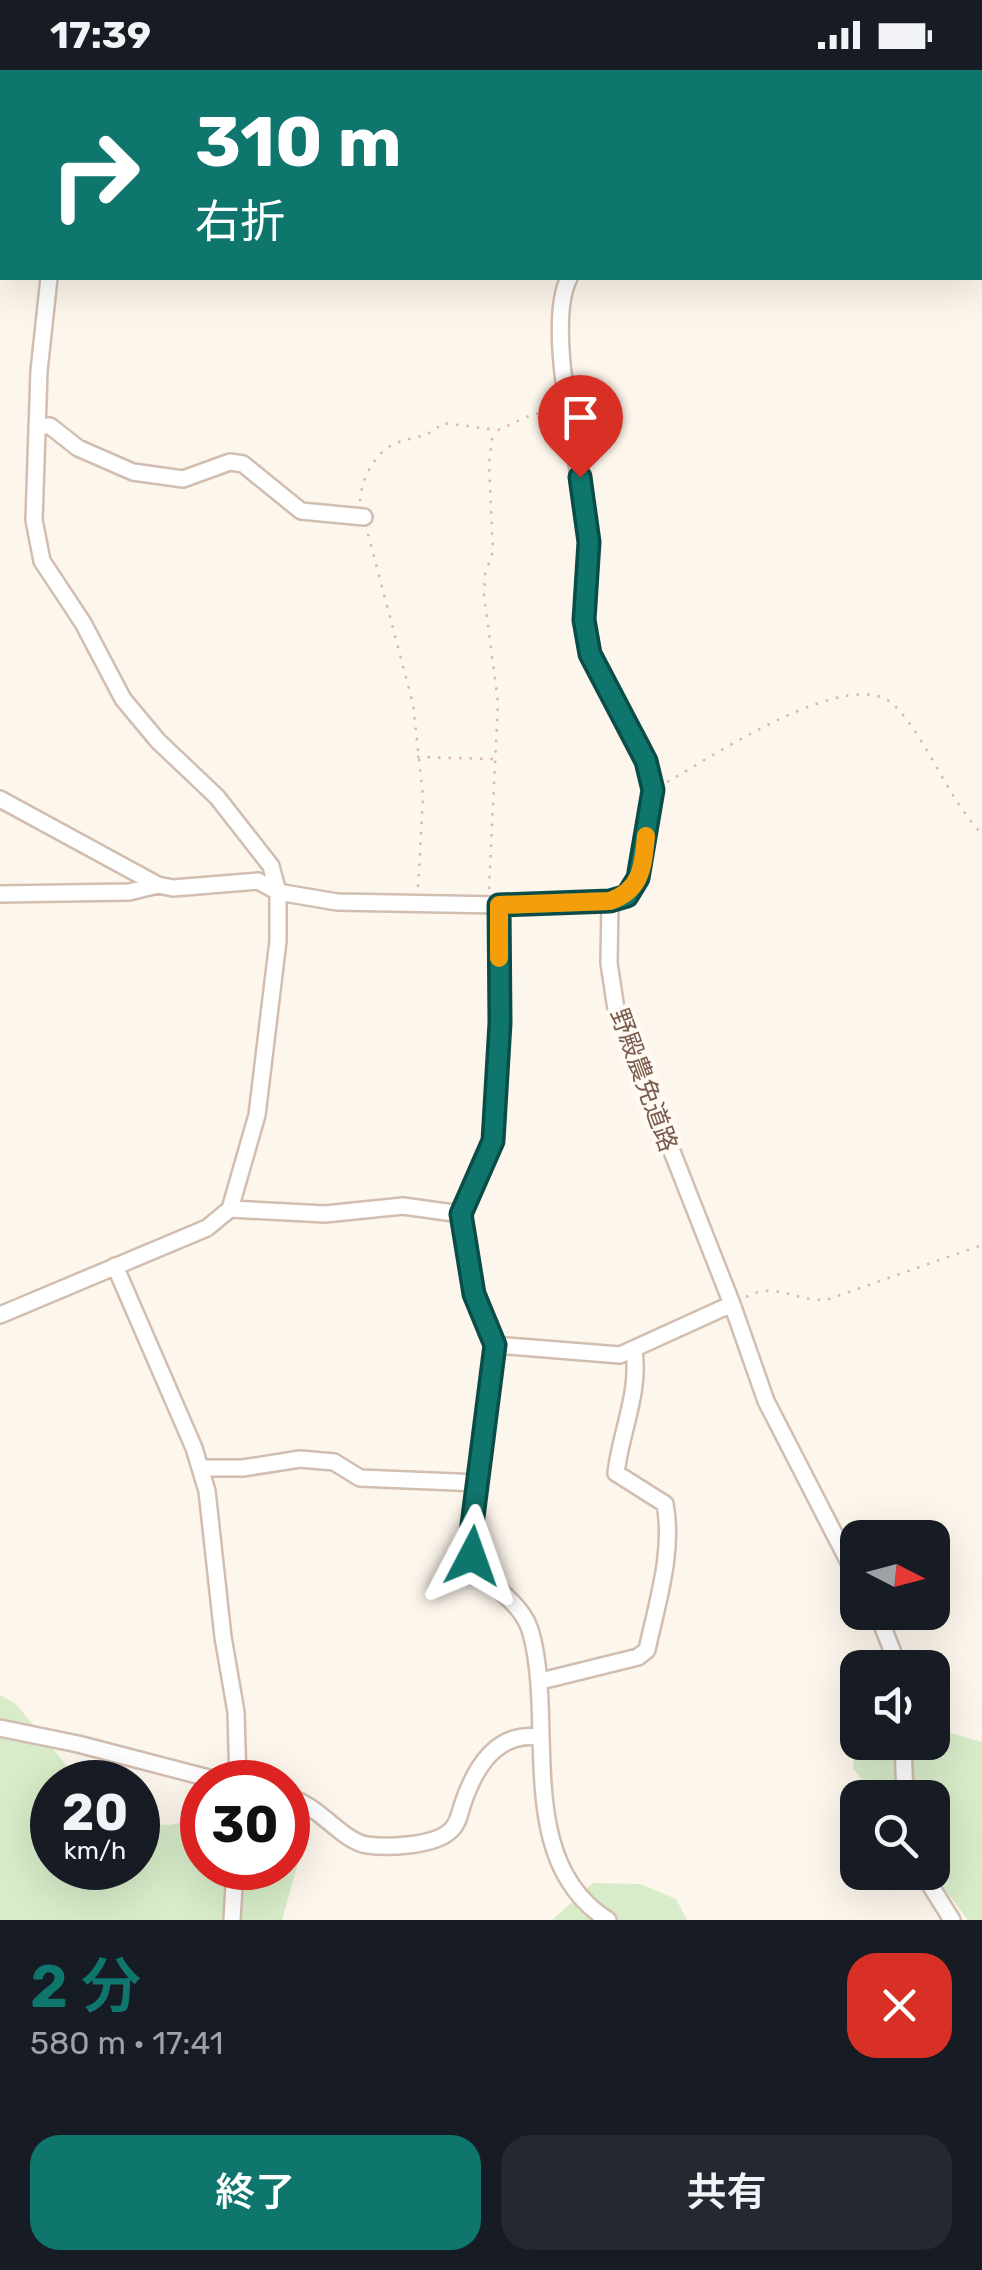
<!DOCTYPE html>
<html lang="ja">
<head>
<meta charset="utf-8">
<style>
	:root { --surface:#171b24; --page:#242831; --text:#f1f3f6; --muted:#9ea1a6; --accent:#0f766e }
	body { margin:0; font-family:Rubik,"Noto Sans JP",sans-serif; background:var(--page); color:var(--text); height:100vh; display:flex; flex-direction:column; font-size:38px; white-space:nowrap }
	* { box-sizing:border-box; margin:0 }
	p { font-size:32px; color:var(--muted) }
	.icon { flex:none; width:55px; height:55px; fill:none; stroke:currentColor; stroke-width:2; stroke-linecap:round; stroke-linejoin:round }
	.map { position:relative; height:1850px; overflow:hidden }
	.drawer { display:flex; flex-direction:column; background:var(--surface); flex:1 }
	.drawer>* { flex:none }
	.hud { position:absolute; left:0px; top:0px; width:982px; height:210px; box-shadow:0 10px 40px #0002; background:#0f766e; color:#fff; overflow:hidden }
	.needle { width:65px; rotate:96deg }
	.fabs { position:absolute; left:840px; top:1450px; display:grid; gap:20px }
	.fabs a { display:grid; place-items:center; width:110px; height:110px; border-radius:20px; background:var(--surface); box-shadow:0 10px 40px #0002; font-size:50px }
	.speed { position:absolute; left:30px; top:1690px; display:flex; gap:20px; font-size:50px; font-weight:700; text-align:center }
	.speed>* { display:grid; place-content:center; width:130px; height:130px; border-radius:50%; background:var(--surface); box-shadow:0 10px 40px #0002; line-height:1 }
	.speed small { font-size:25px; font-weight:400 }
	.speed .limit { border:15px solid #d22; background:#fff; color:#111 }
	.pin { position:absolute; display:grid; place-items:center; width:85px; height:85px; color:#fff; margin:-102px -42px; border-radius:50% 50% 50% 0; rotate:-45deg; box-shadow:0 0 10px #0007 }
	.pin .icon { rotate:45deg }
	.me { position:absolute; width:110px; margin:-55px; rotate:4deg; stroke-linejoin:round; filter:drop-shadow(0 0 8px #0008) }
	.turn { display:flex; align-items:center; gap:35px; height:210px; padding:0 30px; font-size:45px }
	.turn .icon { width:130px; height:130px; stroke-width:2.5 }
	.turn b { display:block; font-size:70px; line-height:85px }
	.round { display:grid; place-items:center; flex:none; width:105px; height:105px; border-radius:30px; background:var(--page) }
	.headline { display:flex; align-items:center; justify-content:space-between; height:170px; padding:0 30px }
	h1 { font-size:60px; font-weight:600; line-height:75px; color:var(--accent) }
	.cta { display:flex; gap:20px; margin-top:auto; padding:20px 30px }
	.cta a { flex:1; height:115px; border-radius:30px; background:var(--accent); color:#fff; font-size:40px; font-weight:600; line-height:115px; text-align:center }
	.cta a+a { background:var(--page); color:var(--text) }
	.status { display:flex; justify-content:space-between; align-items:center; height:70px; padding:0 50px; background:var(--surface); direction:ltr }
	.status svg { height:28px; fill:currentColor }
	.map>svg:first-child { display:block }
	.green { fill:#d8ecc9 }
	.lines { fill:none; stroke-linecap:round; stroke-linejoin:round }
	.minor-casing { stroke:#d1beb0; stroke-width:20 }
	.path { stroke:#d9b8a5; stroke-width:2.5; stroke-dasharray:2.5 8; stroke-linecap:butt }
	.minor { stroke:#fff; stroke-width:15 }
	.route-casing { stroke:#0a4d48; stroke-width:25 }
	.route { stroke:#0f766e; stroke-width:18 }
	.slow { stroke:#f59e0b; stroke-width:18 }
	.labels { text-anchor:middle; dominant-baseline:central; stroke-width:9; stroke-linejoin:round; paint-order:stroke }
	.street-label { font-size:25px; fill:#7a5c4d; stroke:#fffaf3 }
</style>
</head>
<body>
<div class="status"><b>17:39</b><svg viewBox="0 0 49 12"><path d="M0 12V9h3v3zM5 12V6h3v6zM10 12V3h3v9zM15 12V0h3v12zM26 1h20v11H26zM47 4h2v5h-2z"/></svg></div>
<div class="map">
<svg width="982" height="1850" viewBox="0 0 982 1850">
	<rect width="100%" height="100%" fill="#fdf6ec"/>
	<path class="green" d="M0 1625 16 1634 80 1712H52V1798H138V1754L168 1755 202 1749V1798H288V1735L292 1736 304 1772 282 1850H0Z
		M933 1658 982 1672V1850H968L932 1803V1728L875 1727 853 1698 855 1675 859 1673 932 1672Z
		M593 1813 640 1814 676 1829 687 1850H552Z"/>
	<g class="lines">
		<defs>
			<path id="minor" d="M871 0 874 2
				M135 2 137 0
				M733 2 734 0
				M980 7H982
				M37 355 50 356 78 378 133 402 183 409 230 392 243 394 301 441 364 447
				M0 729 158 815 173 818 258 811 278 822 337 832 499 835 610 831C636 822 641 806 645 779 647 760 653 739 653 719 652 669 603 630 589 583 579 545 592 508 589 469 583 407 543 259 569 208
				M0 824 129 822 158 815
				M610 831 609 893 616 939 732 1234 766 1331 858 1510
				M499 835 500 953 493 1071 461 1144 474 1224 495 1275 470 1478C479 1515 521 1526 531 1563 556 1652 513 1791 608 1850
				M230 1139 325 1144 403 1136 461 1144
				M115 1196 194 1378 207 1421 223 1567 236 1642 238 1712
				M0 1245 207 1158 230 1139 257 1045 278 871V822L271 796 217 727 158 671 123 629 83 553 42 491 34 450 39 301 49 208
				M495 1275 620 1285 732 1234
				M200 1398H243L300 1389 334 1392 360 1408 479 1413
				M877 1542 899 1598
				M541 1611 638 1587 647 1580C657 1533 674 1482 665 1434L616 1403C621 1360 640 1324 634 1280
				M0 1658 78 1674 224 1712
				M903 1672 905 1728
				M288 1727C319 1735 343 1772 367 1775 388 1778 434 1776 450 1761 458 1755 460 1742 463 1733 475 1698 496 1662 538 1667
				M922 1802 952 1850
				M232 1850 235 1798"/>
		</defs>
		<use href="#minor" class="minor-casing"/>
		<path class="path" d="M360 431C361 409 376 379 399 372 416 366 429 368 442 353L498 360 533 344 554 342
			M368 464 413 634 423 726 418 818
			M417 687 494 689
			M667 712C711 688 854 590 896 637 930 674 946 726 982 764
			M489 819 498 632 484 525 485 504 493 482 489 394 493 360
			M746 1227C776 1210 798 1234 829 1229L982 1175"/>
		<use href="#minor" class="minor"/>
	</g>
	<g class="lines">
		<defs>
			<path id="route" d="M472 1486V1455L495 1275 474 1224 461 1144 493 1071 500 953 499 835 610 831 627 826 638 808 653 720 646 691 590 584 584 550 589 472 580 407"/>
		</defs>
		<use href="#route" class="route-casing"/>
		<use href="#route" class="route"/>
		<path class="slow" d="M499 888V835L610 831C642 820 643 796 646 766"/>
	</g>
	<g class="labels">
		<g class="street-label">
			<text transform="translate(644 1010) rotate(70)">野殿農免道路</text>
		</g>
	</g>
</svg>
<div class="fabs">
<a><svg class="needle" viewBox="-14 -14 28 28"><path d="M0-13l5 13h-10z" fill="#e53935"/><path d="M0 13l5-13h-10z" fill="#9ea1a6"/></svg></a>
<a><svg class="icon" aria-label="sound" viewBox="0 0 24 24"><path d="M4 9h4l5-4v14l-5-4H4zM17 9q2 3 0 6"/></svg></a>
<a><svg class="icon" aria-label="search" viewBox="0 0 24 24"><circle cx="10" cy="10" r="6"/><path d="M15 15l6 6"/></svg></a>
</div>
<div class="speed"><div>20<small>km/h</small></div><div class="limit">30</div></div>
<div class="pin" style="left:580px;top:407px;background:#d93025"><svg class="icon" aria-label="arrive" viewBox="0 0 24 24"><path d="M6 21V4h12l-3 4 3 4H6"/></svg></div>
<svg class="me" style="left:472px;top:1486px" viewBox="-20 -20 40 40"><path d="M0-17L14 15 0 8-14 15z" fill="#0f766e" stroke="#fff" stroke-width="4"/></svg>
<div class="hud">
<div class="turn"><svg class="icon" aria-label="right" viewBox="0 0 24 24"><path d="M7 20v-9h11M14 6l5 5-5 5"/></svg><div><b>310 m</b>右折</div></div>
</div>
</div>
<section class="drawer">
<div class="headline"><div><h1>2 分</h1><p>580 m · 17:41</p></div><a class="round" style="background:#d93025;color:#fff"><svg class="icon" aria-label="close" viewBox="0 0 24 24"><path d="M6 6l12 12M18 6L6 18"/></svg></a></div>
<div class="cta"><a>終了</a><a>共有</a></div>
</section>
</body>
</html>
